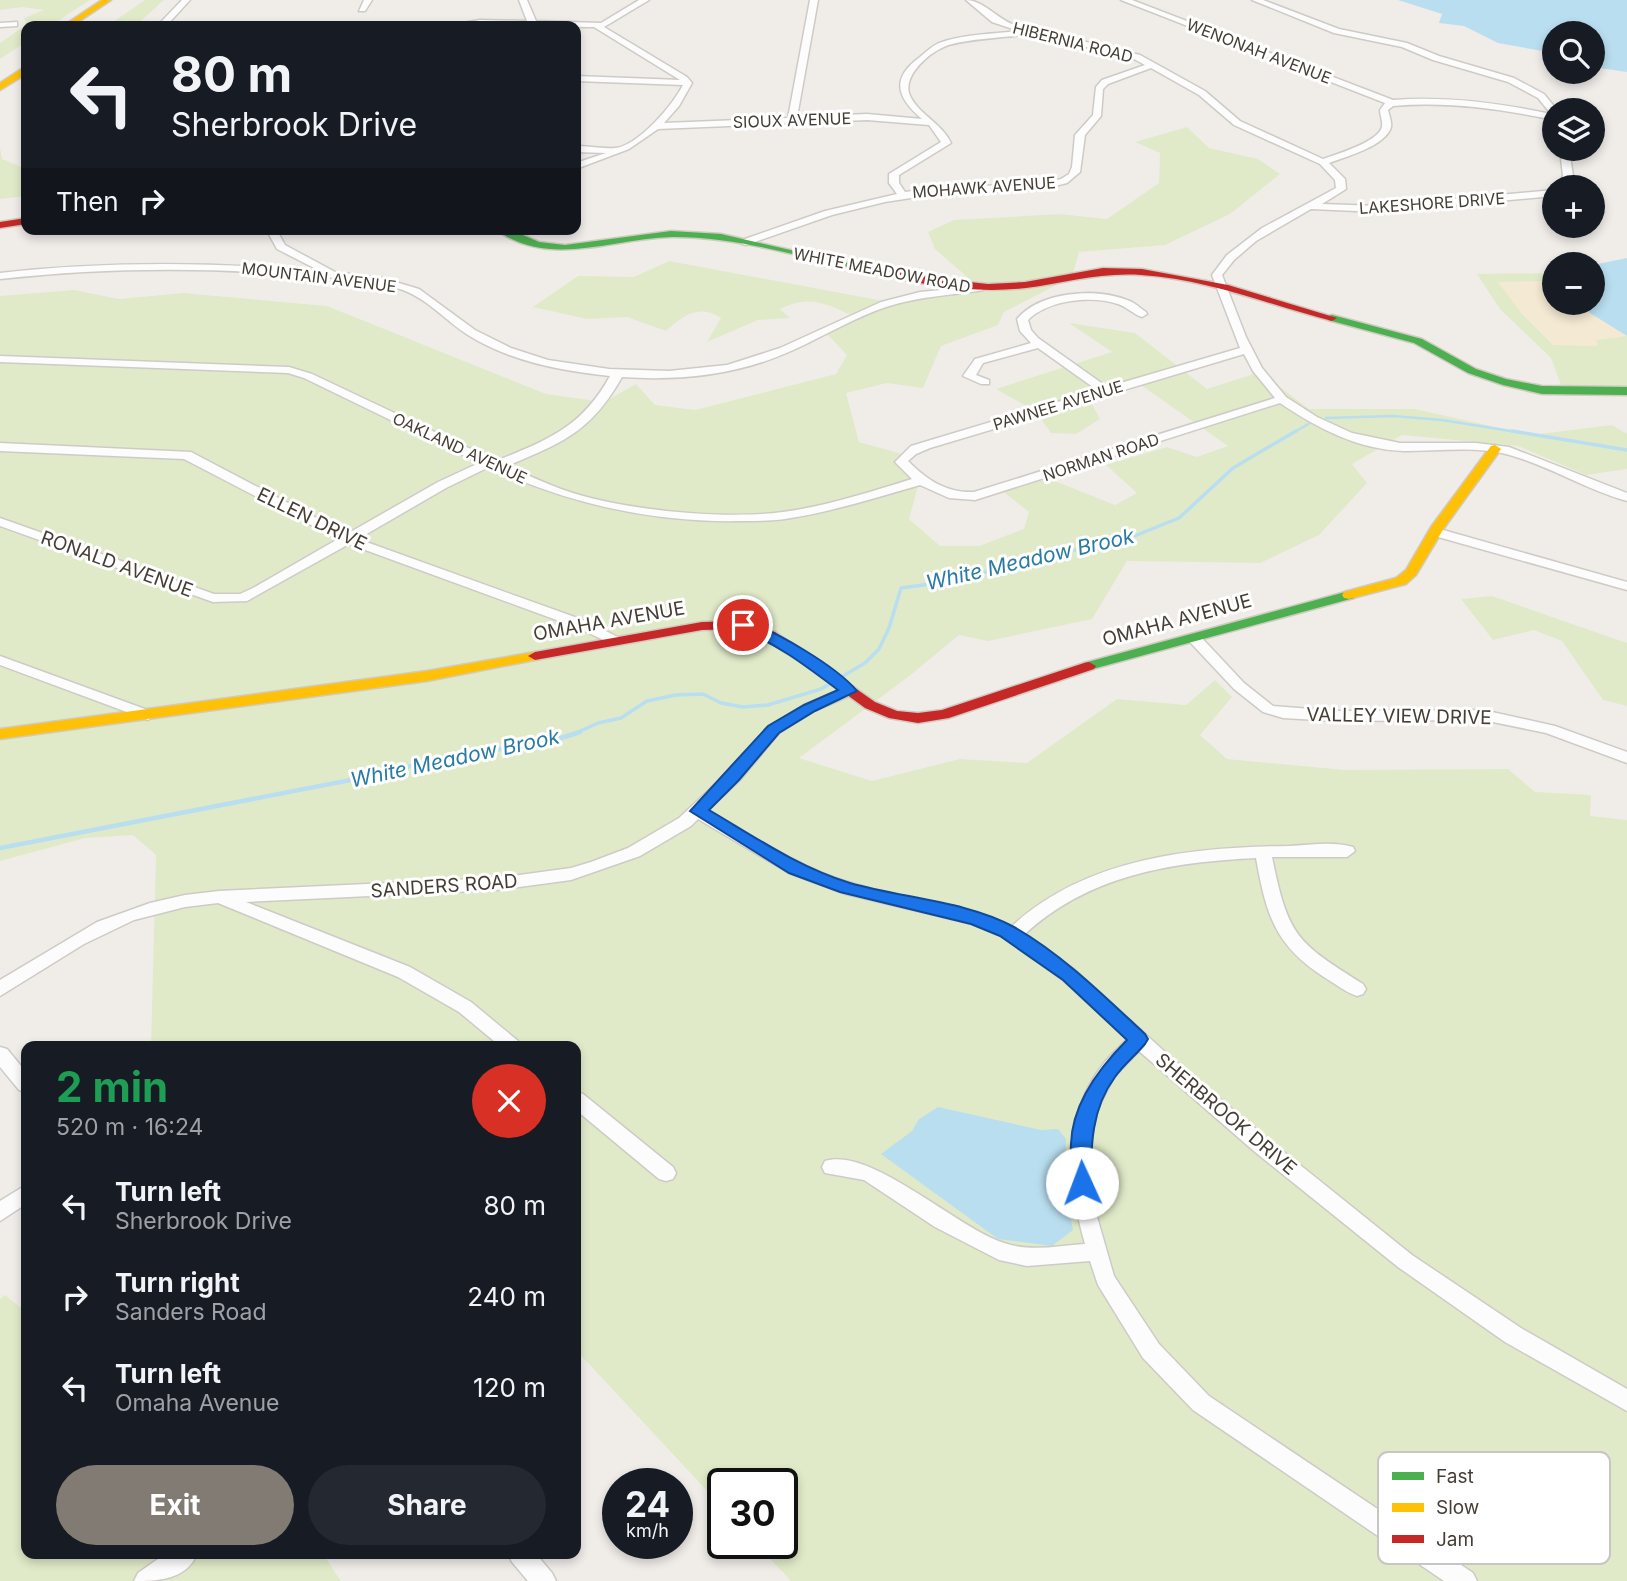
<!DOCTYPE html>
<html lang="en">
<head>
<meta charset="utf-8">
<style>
	:root { --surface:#171b24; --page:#242831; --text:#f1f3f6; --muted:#9ea1a6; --accent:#827b74 }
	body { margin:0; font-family:Inter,sans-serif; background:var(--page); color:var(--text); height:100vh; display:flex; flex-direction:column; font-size:26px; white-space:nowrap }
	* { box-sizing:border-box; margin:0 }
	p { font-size:23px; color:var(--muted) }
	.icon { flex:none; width:38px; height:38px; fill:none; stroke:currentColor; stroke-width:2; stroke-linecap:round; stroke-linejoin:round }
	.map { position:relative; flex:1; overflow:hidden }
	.sheet { position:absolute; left:21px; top:1041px; width:560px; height:518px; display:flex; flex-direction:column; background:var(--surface); border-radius:14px; box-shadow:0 4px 10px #0003 }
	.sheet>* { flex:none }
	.guide { position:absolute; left:21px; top:21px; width:560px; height:214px; border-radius:14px; box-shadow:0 4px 10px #0003; background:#171b24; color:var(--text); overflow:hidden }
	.controls { position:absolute; left:1542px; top:21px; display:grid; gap:14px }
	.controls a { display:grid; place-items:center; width:63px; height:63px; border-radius:50%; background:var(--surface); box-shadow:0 4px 10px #0003; font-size:35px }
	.speed { position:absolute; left:602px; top:1468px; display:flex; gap:14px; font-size:35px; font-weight:700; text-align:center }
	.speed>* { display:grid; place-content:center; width:91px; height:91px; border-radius:50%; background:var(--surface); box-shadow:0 4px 10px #0003; line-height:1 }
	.speed small { font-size:18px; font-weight:400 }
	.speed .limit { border:4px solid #111; border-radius:10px; background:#fff; color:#111 }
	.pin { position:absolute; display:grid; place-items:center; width:60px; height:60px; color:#fff; margin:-30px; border:4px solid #fff; border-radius:50%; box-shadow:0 2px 7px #0007 }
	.me { position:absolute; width:77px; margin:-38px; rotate:358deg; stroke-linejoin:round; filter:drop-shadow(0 0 5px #0008) }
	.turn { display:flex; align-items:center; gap:24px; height:147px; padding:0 35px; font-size:32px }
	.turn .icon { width:91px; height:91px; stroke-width:2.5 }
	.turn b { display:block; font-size:49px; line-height:60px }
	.then { display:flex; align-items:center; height:66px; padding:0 35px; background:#0003; gap:14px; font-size:26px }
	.round { display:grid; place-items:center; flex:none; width:74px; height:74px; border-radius:37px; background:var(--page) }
	.head { display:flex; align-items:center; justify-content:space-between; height:119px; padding:0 35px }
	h1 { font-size:42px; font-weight:700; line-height:52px; color:#1e9e55 }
	.action { display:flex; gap:14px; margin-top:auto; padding:14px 35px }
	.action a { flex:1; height:80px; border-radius:42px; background:var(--accent); color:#fff; font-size:28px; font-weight:700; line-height:80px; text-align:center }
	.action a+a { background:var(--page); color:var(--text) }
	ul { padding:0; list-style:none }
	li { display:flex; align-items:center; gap:21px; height:91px; padding:0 35px }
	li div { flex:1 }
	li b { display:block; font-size:26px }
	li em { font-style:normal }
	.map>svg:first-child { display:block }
	.green { fill:#e0eac9 }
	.sand { fill:#f4ead3 }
	.water { fill:#b9deef }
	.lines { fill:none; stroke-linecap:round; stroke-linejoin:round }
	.stream-far2 { stroke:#b9deef; stroke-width:2.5 }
	.stream-far1 { stroke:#b9deef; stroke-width:3.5 }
	.stream { stroke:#b9deef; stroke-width:4.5 }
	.street-casing { stroke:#cecbc6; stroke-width:3 }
	.fast-casing { stroke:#d0cac0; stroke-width:3 }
	.slow-casing { stroke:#d0cac0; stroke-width:3 }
	.jam-casing { stroke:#d0cac0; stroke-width:3 }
	.street { fill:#fdfcfc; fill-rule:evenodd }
	.fast { fill:#4caf50; fill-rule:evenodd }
	.slow { fill:#ffc107; fill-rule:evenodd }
	.jam { fill:#c62828; fill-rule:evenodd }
	.route { fill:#1a73e8; stroke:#114b97; stroke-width:2 }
	.labels { text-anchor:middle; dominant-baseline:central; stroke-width:6; stroke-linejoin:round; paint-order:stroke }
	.far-street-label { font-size:16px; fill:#463e35; stroke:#fff }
	.street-label { font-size:19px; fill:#463e35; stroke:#fff }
	.water-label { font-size:21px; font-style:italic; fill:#2a7ba4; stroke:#fff }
	.key { fill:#fff; stroke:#c8c5c2; stroke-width:2 }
	.key-label { font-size:19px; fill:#463e35 }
</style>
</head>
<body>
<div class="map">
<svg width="1627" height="1581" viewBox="0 0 1627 1581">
	<rect width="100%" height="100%" fill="#f0ede9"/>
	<path class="green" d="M0 0H90L50 26H26V42L0 59V43L27 24 24 18 44 10 22 7 0 10Z
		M145 0H164L135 26H107Z
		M1187 127 1209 148 1258 159 1280 174 1230 214 1165 245 1079 252 1072 277 1004 312 998 325 941 346 923 388 887 383 846 393 859 442 902 454 920 479 909 519 940 546H979L1024 529 1029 512 1000 489 1042 476 1115 505 1137 493 1106 465 1167 447 1197 457 1228 446 1138 383 1087 395 1100 419 1076 434 1051 433 1035 411 996 389 1112 352 1069 323 1135 333 1207 389 1260 372 1309 409H1415L1531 435 1612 425 1627 434V469L1586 475 1518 446 1402 435 1352 464 1367 483 1319 535 1260 563 1127 561 1092 619 988 641 959 635 908 677 799 758 872 781 960 759 1027 763 1117 699 1186 705 1215 680 1232 697 1200 735 1227 759 1345 770 1508 769 1535 792 1591 795 1590 816 1627 820V1581H791L756 1544H782V1484H723V1508L576 1350V1046H151L156 855 133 835 85 838 0 861V296L74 290 119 299 183 293 327 306 546 394 604 402 636 384 655 405 695 410 836 374 847 355 825 332 855 317C827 304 810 294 780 309L790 318 758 320 707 342 721 318C698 304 684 315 666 331L627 317 587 319 533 307 578 276 634 277 669 261 889 302 981 289 935 249 928 232 954 220 1060 214 1107 219 1159 183 1160 153 1135 142Z
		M0 148 2 159 26 169V196L0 199Z
		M1554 273V303H1574L1627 336V394L1565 396 1551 358 1500 309 1477 274Z
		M1492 596 1627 643V706L1603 700 1562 641 1534 630 1493 640 1461 599Z
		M5 1295 26 1312V1554H323L341 1581H0V1299Z"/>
	<path class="sand" d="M1554 281V303H1574L1627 336 1596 340 1598 346 1553 345 1522 314 1498 282Z"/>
	<path class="water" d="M1398 0H1627V72L1593 67 1592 33H1554V53L1498 43 1464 26 1439 23 1442 14Z
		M1627 258V336L1574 303H1592L1593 265Z
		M938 1107 1041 1130 1058 1129 1066 1139 1064 1183 1073 1230 1052 1246 998 1239 881 1154 912 1131 919 1119Z"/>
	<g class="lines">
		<path class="stream-far2" d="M1326 418 1393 416 1442 420 1523 433
			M1293 433 1310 423"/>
		<path class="stream-far1" d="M1512 431 1627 450
			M574 734 598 723 621 718 647 701 676 695 703 694 721 703 743 707 768 705 821 689 865 663 879 649 889 628 901 588 945 582 1137 535 1179 518 1233 468 1296 431"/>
		<path class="stream" d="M0 848 366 777 471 751 533 747 580 732"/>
		<defs>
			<path id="street" d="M182 0H190L168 24 170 26H162L161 22Z
				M364 0H372L365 11H359Z
				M519 0H527L536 21 601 23 639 0H649L604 27 687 77 692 83 679 106 664 123 788 118 810 0H818L797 117 867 114 922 119C896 97 891 78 920 57 926 52 934 44 942 42 966 34 995 34 1019 31L992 22 966 0C982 0 997 18 1012 24L1140 55 1205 91 1240 121 1323 159C1337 154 1378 142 1382 127 1383 122 1380 115 1380 110L1385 103 1121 0H1132L1393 100C1447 96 1498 103 1551 114L1538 98 1508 82 1433 60 1402 47 1334 33 1252 0H1263L1339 29 1407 43 1439 56 1514 78 1544 94 1557 110H1554V120C1501 109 1447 101 1393 106L1388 110C1389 115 1392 122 1391 127 1386 146 1345 157 1329 163L1345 179 1346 189 1322 204 1379 206 1554 190V196L1379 212 1311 209 1256 241 1234 260 1222 275 1246 337 1262 368 1286 397 1317 417 1352 433 1400 443H1476L1509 447 1627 493V501C1586 490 1548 465 1506 454 1474 446 1438 451 1404 451 1359 450 1317 428 1280 403L975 500 949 498 920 485C875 498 831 512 785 519 771 521 757 521 743 521 654 523 569 504 489 467L446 488 358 539 583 620 620 638 622 641 615 645 573 626 349 544 247 601 213 602 0 526V518L214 594H240L253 588 338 539 184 459 0 451V443L191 452 347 534 438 482 479 463 304 378 288 373 0 362V356L289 367 312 374 496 461C548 440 582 427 610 376 562 371 511 362 468 335 446 321 429 300 403 290 369 279 333 278 298 275 198 267 100 268 0 279V273C107 261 212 262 320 271L277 249 266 229H276L285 245 335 272 382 278 419 289 475 330 511 348 548 360 609 369 669 371 727 365 780 348 881 302 920 292 983 286V290L979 291C949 295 918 297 889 306 854 317 823 337 791 351 738 375 679 381 622 377 591 432 562 443 507 466 525 474 543 482 561 489 619 510 722 520 783 512 827 506 870 492 912 479L895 462 911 446 1097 390 1038 348 983 363 976 375 989 380V384H981L963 376 975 359 1031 343 1020 331 1017 319C1039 292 1095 287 1127 300 1134 302 1140 308 1146 312L1147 314 1142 317C1133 314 1127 307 1118 304 1091 295 1048 300 1028 320L1031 330 1038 338 1107 387 1240 348 1212 275 1227 255 1262 228 1336 188 1335 180 1320 164 1234 125 1199 95 1151 68 1108 84 1103 89 1101 116 1085 135 1080 172 1067 183 1039 190 943 193 885 202 832 215 746 245 742 244V240L825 211 897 194 889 183V174L941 142 929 125 867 120 658 129 629 149 576 169V163L606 153 576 152V146C588 146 602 149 615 148 638 146 673 105 683 85L576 81V76L680 80 594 27 444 26 480 20 527 21ZM1026 32 1134 59 1145 65 1102 80 1096 87 1093 115 1075 135 1072 167 1069 174 1061 179 1039 184 943 187 905 192 899 183V175L951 143C942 123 915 112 909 93 904 74 930 52 946 46 965 39 1001 38 1022 35ZM1244 354 1253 371 1275 398 974 492C946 493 927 480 908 461L916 454 930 448Z
				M17 22V26L0 27V23Z
				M1560 149H1569L1573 176 1567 187H1557L1563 176Z
				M1436 528 1627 582V590L1431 535 1429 532Z
				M1194 634 1199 635 1244 683 1273 706 1336 711 1483 710 1555 726 1627 752V763L1546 733 1483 720 1336 721 1283 718 1263 712 1234 689 1189 641 1187 638 1189 635Z
				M0 656 153 712 155 715 148 720 143 718 0 665Z
				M849 686 856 691 854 694 814 711 779 733 740 780 708 810C754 837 799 868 851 883 905 899 959 907 1012 926 1086 858 1192 847 1289 846 1309 845 1334 841 1353 847L1355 851 1347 857H1272C1288 936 1296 942 1363 984L1366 989 1363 994 1357 996C1345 992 1334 983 1324 977 1274 945 1266 913 1256 858 1172 862 1088 875 1024 935L1075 970 1176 1062 1269 1140 1412 1255 1521 1328 1627 1389V1411L1505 1342 1398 1267 1255 1152 1139 1051 1114 1077 1098 1108 1090 1142 1093 1203 1114 1276 1159 1344 1209 1396 1473 1573 1477 1581H1444L1193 1410 1143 1358 1098 1285 1090 1261 1027 1266 999 1260 935 1227 864 1180 825 1173 822 1167 825 1161C870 1146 957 1228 1004 1243 1030 1252 1058 1246 1085 1244 1068 1184 1061 1121 1101 1067 1108 1057 1119 1048 1127 1039L1063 980 1001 935 972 924 846 894 789 873 698 819 691 826 640 856 571 880 496 890 246 902 410 967 471 1002 518 1041 521 1046H500L459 1012 398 977 218 903 185 907 134 920 84 944 0 996V980L97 922 150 903 185 895 219 891 496 878 571 868 591 862 628 848 679 818 728 772 769 727 804 705Z
				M0 1047 7 1049 26 1072V1092L19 1090 0 1067Z
				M576 1092 583 1094 673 1167 676 1173 673 1179 666 1181 659 1179 576 1110Z
				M26 1185V1204L0 1221V1201Z
				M165 1554H197C186 1580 158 1581 134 1581L138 1573Z
				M508 1554H536L552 1573 556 1581H528L512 1562Z"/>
			<path id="fast" d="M495 229H509L539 242 565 245 671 231 721 234 882 271 877 274C813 260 737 236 672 237 613 238 548 269 495 229Z
				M1332 315 1422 339 1476 369 1506 379 1542 386 1627 387V395L1542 394 1503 385 1468 373 1414 343 1328 320V316Z
				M1349 591 1354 592 1356 595 1354 598 1089 670 1082 666 1084 663Z"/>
			<path id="slow" d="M102 0H111L72 26H63Z
				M23 68H26V74L0 90V83Z
				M1495 445 1501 449 1444 528 1416 575 1406 584 1349 599 1344 598 1342 595 1344 592 1396 578 1406 570 1431 527 1491 446Z
				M535 652 540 653 542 656 540 659 427 681 0 739V729L427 671Z"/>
			<path id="jam" d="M26 218V224L0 228V222Z
				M877 268 932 278 988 284 1025 282 1103 268 1142 269 1228 285 1337 318 1332 321C1269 305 1207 279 1141 275 1101 272 1065 283 1026 288 975 294 922 285 873 273L872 271Z
				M743 621 775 632 875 702 897 711 918 713 942 710 1084 663 1089 662 1096 666 1094 669 949 718 918 723 889 718 865 708 794 656 765 638 741 629 702 630 535 660 528 656 535 652 702 622Z"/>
		</defs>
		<use href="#street" class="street-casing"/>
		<use href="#fast" class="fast-casing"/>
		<use href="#slow" class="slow-casing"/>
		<use href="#jam" class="jam-casing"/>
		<use href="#street" class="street"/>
		<use href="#fast" class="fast"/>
		<use href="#slow" class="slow"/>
		<use href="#jam" class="jam"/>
	</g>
	<path class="route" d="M743 621C774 629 837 667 857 691L815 711 779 733 739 780 709 810C755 837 798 867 850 883 901 898 967 901 1014 927 1063 955 1104 996 1145 1034L1148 1039 1145 1044C1136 1055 1123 1065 1115 1077 1092 1108 1090 1146 1092 1183L1089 1189 1082 1191 1075 1189 1072 1183C1072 1170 1070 1157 1071 1144 1072 1103 1100 1067 1127 1040L1063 980 1000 936 971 924 840 892 789 873 690 811 768 726 804 705 838 690C806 666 776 643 738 628V622Z"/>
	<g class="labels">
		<g class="far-street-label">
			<text transform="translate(1073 42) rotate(14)">HIBERNIA ROAD</text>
			<text transform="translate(1259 51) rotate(21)">WENONAH AVENUE</text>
			<text transform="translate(792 120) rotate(-2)">SIOUX AVENUE</text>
			<text transform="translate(984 187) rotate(-4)">MOHAWK AVENUE</text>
			<text transform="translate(1432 203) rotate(-4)">LAKESHORE DRIVE</text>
			<text transform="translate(882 270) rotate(11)">WHITE MEADOW ROAD</text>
			<text transform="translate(319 277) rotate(7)">MOUNTAIN AVENUE</text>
			<text transform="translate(1058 405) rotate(-17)">PAWNEE AVENUE</text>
			<text transform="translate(460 448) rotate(25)">OAKLAND AVENUE</text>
			<text transform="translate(1101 457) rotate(-18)">NORMAN ROAD</text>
		</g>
		<g class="street-label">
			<text transform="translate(312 519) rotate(26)">ELLEN DRIVE</text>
			<text transform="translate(117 564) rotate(20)">RONALD AVENUE</text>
			<text transform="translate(1177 620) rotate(-15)">OMAHA AVENUE</text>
			<text transform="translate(609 621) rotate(-10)">OMAHA AVENUE</text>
			<text transform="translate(1399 716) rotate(1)">VALLEY VIEW DRIVE</text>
			<text transform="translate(444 886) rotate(-4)">SANDERS ROAD</text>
			<text transform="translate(1226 1114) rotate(40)">SHERBROOK DRIVE</text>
		</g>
		<g class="water-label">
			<text transform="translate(1030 559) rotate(-13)">White Meadow Brook</text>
			<text transform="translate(455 758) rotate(-12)">White Meadow Brook</text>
		</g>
	</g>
	<rect x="1378" y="1452" width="232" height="112" rx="10" class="key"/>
	<rect x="1392" y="1472" width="32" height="8" fill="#4caf50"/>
	<rect x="1392" y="1503" width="32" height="9" fill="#ffc107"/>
	<rect x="1392" y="1535" width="32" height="8" fill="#c62828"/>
	<g class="key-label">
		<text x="1436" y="1483">Fast</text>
		<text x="1436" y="1514">Slow</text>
		<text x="1436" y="1546">Jam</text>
	</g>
</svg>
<div class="controls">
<a><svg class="icon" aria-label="search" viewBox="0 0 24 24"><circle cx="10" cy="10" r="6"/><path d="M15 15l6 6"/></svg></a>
<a><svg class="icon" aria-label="layers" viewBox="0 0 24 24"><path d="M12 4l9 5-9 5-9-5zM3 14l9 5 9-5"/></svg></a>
<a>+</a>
<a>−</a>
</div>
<div class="speed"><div>24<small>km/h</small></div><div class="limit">30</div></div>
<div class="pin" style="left:743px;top:625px;background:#d93025"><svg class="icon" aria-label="arrive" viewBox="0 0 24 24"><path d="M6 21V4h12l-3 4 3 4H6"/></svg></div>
<svg class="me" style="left:1082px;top:1183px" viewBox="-20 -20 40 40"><circle r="19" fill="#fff"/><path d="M0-13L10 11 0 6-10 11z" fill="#1a73e8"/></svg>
<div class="guide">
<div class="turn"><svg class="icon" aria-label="left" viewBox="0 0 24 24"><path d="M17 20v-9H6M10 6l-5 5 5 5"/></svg><div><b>80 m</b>Sherbrook Drive</div></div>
<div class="then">Then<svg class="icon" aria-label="right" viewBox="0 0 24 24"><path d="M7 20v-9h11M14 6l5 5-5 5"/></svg></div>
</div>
<section class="sheet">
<div class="head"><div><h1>2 min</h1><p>520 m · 16:24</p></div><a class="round" style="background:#d93025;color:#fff"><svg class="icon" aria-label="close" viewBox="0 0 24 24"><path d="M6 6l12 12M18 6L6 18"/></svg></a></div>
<ul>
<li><svg class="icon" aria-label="left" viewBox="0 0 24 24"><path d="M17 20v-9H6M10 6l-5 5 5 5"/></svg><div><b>Turn left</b><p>Sherbrook Drive</p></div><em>80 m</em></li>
<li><svg class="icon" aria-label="right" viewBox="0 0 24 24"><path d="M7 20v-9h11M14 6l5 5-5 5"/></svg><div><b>Turn right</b><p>Sanders Road</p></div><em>240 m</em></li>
<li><svg class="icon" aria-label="left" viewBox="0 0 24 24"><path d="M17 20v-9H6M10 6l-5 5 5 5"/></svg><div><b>Turn left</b><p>Omaha Avenue</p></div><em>120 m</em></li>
</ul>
<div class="action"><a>Exit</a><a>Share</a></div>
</section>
</div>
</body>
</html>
